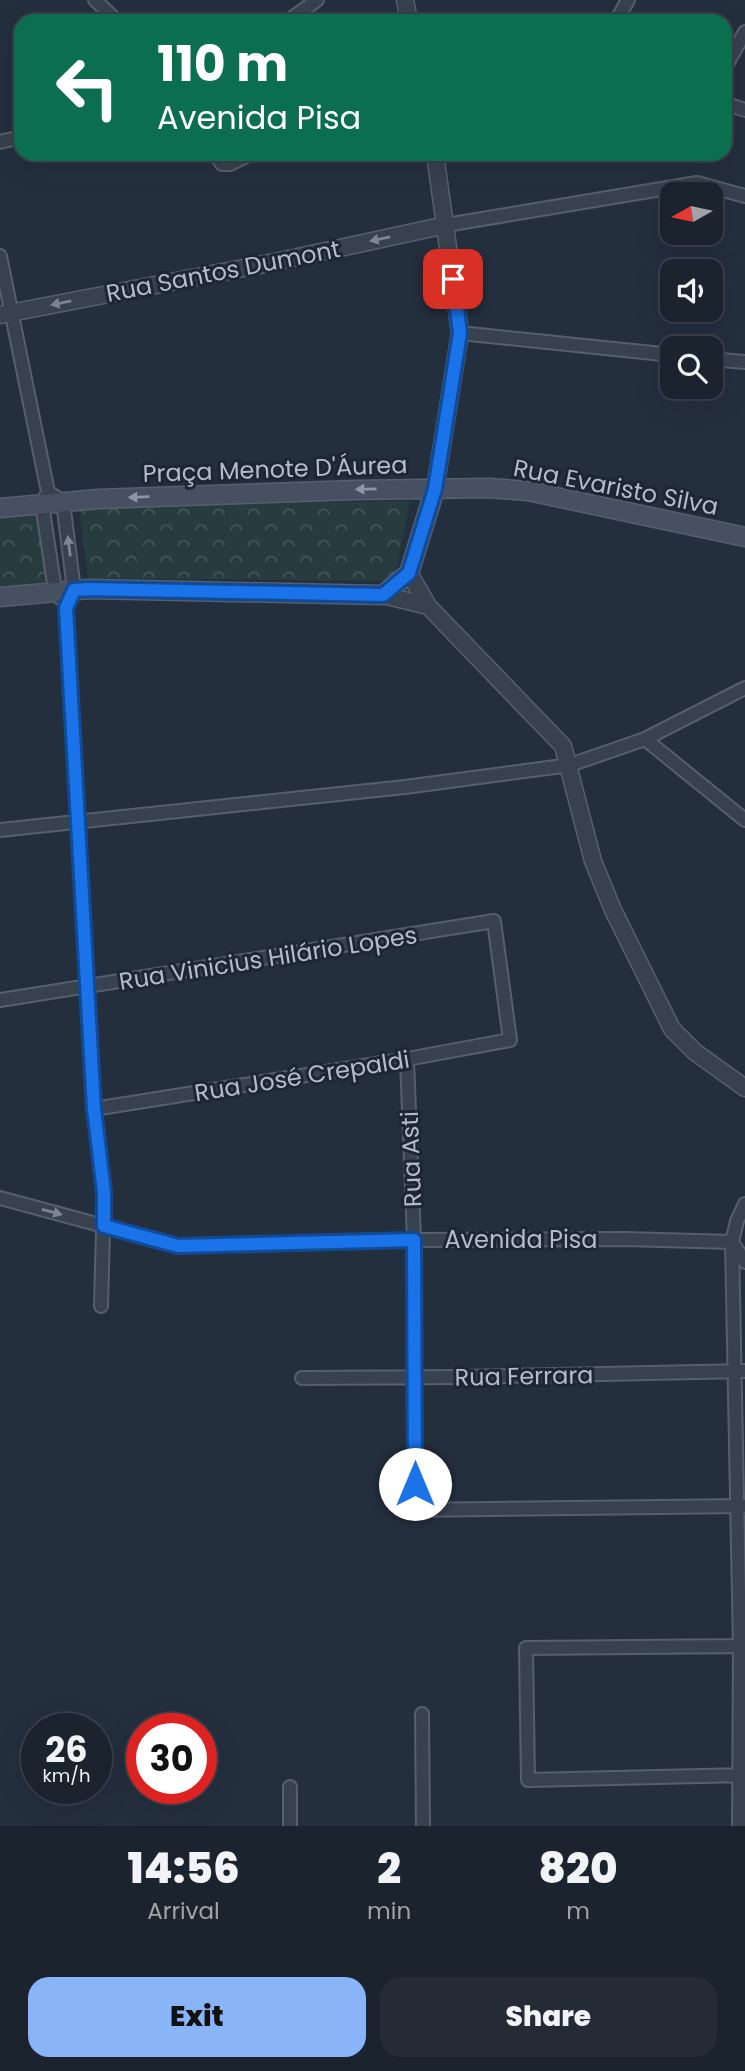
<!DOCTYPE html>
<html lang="en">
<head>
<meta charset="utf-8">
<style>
	:root { --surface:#1b232e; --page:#242b36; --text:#f1f3f6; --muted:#a0a4aa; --line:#39404a; --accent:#8ab4f8 }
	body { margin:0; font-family:Poppins,sans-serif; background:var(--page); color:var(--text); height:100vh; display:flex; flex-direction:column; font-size:26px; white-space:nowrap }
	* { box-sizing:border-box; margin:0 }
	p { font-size:23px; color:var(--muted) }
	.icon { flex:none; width:38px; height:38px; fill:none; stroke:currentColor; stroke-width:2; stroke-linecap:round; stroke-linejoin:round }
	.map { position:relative; height:1826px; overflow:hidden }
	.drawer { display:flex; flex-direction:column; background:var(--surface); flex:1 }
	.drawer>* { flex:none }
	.banner { position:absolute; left:14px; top:14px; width:718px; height:147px; border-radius:21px; box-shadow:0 7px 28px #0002,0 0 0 2px var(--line); background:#0b6e4f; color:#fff; overflow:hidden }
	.needle { width:46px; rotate:261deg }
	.fabs { position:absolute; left:660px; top:182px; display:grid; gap:14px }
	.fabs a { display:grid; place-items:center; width:63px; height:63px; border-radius:14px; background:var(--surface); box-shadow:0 7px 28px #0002,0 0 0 2px var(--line); font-size:35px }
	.speed { position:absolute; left:21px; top:1713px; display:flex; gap:14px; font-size:35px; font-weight:700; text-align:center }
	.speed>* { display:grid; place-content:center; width:91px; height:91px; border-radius:50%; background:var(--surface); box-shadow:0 7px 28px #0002,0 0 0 2px var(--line); line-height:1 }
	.speed small { font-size:18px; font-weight:400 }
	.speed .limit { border:10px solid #d22; background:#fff; color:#111 }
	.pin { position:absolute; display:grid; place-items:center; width:60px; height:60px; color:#fff; margin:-30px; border-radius:14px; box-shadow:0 4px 10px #0006 }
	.me { position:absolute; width:77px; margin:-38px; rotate:0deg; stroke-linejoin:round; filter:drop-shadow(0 0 5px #0008) }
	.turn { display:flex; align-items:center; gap:24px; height:147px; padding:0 28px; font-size:32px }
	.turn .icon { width:91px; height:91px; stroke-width:2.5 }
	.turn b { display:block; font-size:49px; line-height:60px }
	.eta { display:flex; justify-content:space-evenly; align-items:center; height:119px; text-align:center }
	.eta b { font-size:42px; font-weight:800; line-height:49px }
	.action { display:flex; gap:14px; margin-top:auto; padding:14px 28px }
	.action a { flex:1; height:80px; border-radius:21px; background:var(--accent); color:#111; font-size:28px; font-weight:800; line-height:80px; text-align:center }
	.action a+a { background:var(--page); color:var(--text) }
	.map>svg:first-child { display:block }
	.park { fill:url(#park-crowns) }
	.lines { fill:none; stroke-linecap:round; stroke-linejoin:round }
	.minor-casing { stroke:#565f6c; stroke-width:16 }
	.tertiary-casing { stroke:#565f6c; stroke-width:19 }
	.secondary-casing { stroke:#565f6c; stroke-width:21 }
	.minor { stroke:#38414e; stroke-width:12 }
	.tertiary { stroke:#38414e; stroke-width:16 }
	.secondary { stroke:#465061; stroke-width:18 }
	.oneway { fill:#7c8592 }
	.oneway2 { fill:#8e96a5 }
	.route-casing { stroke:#114b97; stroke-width:18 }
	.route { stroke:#1a73e8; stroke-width:12 }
	.labels { text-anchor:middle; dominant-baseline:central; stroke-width:6; stroke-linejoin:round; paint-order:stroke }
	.street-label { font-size:24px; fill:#b4bcc9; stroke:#1d2633 }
</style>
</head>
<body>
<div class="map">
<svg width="745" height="1826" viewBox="0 0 745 1826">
	<defs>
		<pattern id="park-crowns" width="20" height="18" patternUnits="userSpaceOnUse" patternTransform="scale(1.75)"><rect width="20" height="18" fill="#263c3f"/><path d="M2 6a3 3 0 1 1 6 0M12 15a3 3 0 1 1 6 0" fill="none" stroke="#435659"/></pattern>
	</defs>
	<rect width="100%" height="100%" fill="#242f3e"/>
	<path class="park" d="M410 501 394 581 88 578 79 506Z
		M38 510 49 581 0 588V516Z"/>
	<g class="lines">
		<defs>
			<path id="minor" d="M95 0 117 21
				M288 21 317 0
				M616 21 628 0
				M724 69 745 32
				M724 103 745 110
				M0 142 21 137
				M215 154 222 164H230L250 154
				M446 225 697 183 745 196
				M0 256 48 492 42 504 55 590 60 598
				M460 333 672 355
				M710 359 745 362
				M48 492 63 502 74 590 66 608 94 1109 104 1192 101 1306
				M645 739 745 820
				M0 830 405 787 570 765 645 739 745 688
				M0 1000 494 921 510 1040 407 1059 94 1109
				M407 1059 414 1240 415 1510 745 1506
				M0 1198 178 1246 414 1240 625 1239 732 1242
				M732 1242 745 1262
				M302 1378 461 1377 745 1371
				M422 1714 423 1826
				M745 1775 528 1780 526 1648 745 1646
				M290 1826V1787
				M739 1826 740 1647 732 1242 737 1221 745 1204"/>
			<path id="tertiary" d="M405 0 409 21
				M0 315 275 262 446 225
				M435 489 460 333 435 154
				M409 573 428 606 563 746 593 861 613 910 672 1029 695 1052 745 1088
				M383 595 428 606"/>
			<path id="secondary" d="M0 508 98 499 356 490 489 488 528 491 745 537
				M0 597 89 589 383 595 409 573 435 489"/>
		</defs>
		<use href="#minor" class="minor-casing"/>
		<use href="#tertiary" class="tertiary-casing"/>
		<use href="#secondary" class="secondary-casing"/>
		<use href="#minor" class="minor"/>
		<use href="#tertiary" class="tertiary"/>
		<use href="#secondary" class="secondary"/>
	</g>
	<defs><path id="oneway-solid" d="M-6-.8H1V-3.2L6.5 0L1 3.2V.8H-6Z" transform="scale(1.75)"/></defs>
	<g class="oneway">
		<use href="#oneway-solid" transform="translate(380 239) rotate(168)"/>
		<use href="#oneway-solid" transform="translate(61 303) rotate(169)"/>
		<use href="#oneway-solid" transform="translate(69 546) rotate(-97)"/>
		<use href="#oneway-solid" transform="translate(52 1212) rotate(15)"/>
	</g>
	<g class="oneway2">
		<use href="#oneway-solid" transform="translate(366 489) rotate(179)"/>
		<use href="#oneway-solid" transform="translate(139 497) rotate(178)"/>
	</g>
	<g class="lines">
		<defs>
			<path id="route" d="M415 1484 414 1240 178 1246 104 1226V1192L94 1109 66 608 74 590 89 589 383 595 409 573 435 489 460 333 453 279"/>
		</defs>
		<use href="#route" class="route-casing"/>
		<use href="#route" class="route"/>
	</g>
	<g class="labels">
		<g class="street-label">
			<text transform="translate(223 271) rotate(-11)">Rua Santos Dumont</text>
			<text transform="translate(275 469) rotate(-2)">Praça Menote D'Áurea</text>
			<text transform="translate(616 487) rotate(11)">Rua Evaristo Silva</text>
			<text transform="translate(268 958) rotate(-9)">Rua Vinicius Hilário Lopes</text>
			<text transform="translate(302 1076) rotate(-9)">Rua José Crepaldi</text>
			<text transform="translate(411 1159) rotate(-92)">Rua Asti</text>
			<text x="521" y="1239">Avenida Pisa</text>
			<text transform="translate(524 1376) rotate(-1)">Rua Ferrara</text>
		</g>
	</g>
</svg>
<div class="fabs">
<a><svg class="needle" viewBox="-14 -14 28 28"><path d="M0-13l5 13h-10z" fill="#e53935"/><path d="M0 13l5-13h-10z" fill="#a0a4aa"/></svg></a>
<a><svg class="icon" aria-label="sound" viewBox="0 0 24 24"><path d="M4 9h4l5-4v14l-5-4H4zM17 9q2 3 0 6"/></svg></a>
<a><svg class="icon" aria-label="search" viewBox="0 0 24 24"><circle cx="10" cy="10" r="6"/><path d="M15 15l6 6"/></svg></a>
</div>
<div class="speed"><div>26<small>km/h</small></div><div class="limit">30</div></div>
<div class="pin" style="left:453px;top:279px;background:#d93025"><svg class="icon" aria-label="arrive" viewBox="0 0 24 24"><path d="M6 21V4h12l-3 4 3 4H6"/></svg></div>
<svg class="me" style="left:415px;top:1484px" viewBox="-20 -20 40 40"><circle r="19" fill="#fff"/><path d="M0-13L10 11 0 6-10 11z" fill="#1a73e8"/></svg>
<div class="banner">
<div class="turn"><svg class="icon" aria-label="left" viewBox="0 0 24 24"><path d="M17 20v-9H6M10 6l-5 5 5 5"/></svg><div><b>110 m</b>Avenida Pisa</div></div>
</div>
</div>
<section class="drawer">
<div class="eta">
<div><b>14:56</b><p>Arrival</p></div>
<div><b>2</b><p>min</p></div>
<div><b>820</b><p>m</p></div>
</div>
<div class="action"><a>Exit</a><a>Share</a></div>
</section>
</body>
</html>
